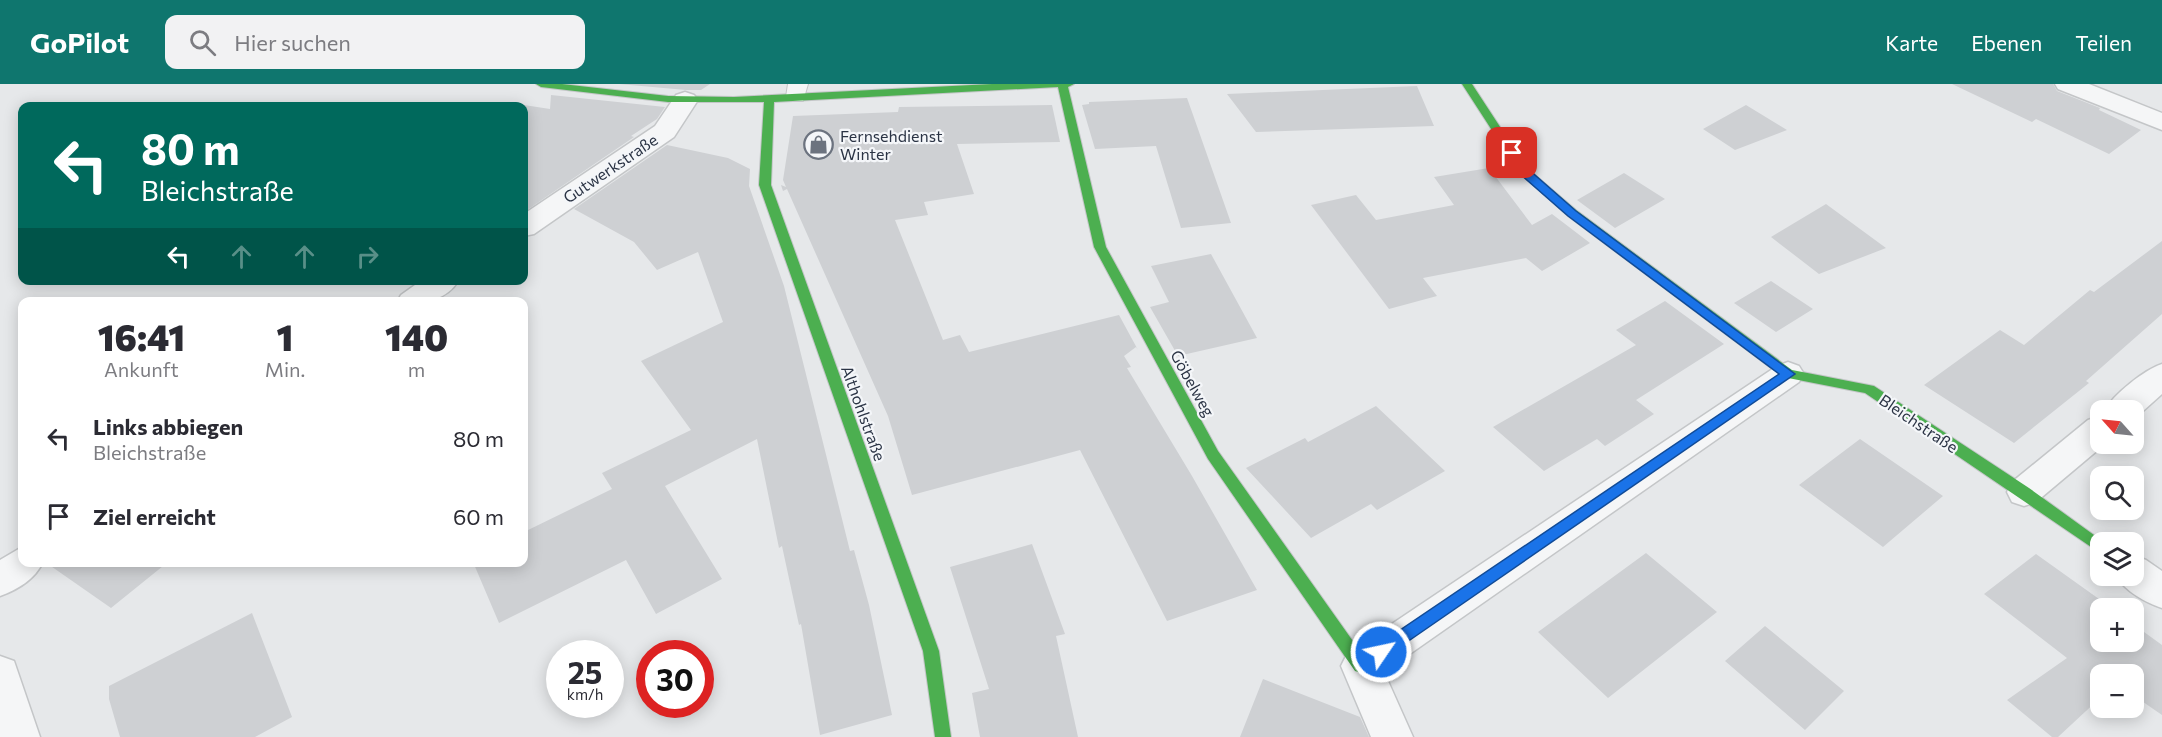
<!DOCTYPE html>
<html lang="de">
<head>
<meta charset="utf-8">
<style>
	:root { --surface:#fff; --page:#f2f2f3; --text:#2b2b33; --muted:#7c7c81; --accent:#0f766e }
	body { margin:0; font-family:Commissioner,sans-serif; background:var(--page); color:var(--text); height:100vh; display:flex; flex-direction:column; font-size:22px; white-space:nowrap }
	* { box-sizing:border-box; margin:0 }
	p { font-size:20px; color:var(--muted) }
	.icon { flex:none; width:33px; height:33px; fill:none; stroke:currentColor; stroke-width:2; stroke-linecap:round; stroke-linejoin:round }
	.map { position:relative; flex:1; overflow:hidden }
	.panel { position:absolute; left:18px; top:213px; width:510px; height:270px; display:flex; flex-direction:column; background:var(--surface); border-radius:12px; box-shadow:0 3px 15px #0003 }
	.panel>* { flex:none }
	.hud { position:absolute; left:18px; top:18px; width:510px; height:183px; border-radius:12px; box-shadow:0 3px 15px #0003; background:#00695c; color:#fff; overflow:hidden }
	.needle { width:39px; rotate:297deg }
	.controls { position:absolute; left:2090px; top:316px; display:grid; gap:12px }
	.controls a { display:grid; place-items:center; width:54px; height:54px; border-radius:12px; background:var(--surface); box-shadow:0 3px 15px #0003; font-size:30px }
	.speed { position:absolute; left:546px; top:556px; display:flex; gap:12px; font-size:30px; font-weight:700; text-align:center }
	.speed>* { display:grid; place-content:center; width:78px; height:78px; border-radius:50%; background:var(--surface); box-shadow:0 3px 15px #0003; line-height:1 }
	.speed small { font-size:15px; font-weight:400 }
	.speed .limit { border:9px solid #d22; background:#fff; color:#111 }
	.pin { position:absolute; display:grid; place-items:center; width:51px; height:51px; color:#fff; margin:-26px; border-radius:12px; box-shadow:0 3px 9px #0006 }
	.me { position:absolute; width:66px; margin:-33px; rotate:56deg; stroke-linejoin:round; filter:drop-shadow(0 0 4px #0008) }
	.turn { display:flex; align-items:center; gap:21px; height:126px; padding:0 24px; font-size:27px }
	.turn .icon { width:78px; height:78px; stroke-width:2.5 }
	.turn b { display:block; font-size:42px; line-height:51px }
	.lanes { display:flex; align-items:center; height:57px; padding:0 24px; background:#0003; justify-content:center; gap:30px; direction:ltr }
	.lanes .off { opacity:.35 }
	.eta { display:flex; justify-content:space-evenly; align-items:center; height:102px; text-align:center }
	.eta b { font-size:36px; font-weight:800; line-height:42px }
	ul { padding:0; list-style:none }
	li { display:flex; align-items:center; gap:18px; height:78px; padding:0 24px }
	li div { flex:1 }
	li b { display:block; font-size:22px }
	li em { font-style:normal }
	header { display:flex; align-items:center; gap:36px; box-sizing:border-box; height:84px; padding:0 30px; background:var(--accent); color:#fff }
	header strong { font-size:28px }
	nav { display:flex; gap:33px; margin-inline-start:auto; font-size:21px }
	.search { width:420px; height:54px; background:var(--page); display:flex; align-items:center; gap:15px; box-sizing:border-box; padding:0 21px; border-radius:12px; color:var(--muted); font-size:22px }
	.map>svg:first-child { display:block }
	.building { fill:#ced0d3 }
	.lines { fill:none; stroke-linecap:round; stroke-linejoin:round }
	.lane-casing { stroke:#c4c6c8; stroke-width:2 }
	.street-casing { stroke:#c4c6c8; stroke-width:3 }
	.fast-casing { stroke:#c4c6c8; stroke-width:2 }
	.lane { fill:#f5f6f7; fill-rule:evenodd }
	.street { fill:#f5f6f7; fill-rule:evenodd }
	.fast { fill:#4caf50; fill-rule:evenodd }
	.route { fill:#1a73e8; stroke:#114b97; stroke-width:1.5 }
	.labels { text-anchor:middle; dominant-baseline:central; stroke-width:4.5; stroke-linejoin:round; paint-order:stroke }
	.poi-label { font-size:16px; fill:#2b3445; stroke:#f4f6f9; text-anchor:start }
	.street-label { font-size:16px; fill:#2b3445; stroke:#f4f6f9 }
</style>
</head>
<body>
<header>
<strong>GoPilot</strong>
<div class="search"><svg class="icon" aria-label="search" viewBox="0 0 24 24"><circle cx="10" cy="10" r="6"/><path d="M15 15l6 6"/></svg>Hier suchen</div>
<nav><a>Karte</a><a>Ebenen</a><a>Teilen</a></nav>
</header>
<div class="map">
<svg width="2162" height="653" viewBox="0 0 2162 653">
	<rect width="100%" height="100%" fill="#e6e8ea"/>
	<path class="building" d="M619 0H710L701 6H686Z
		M1952 0H2053L2057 7 2100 24 2099 26 2141 46 2109 70 2036 35 2032 38Z
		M1417 2 1434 42 1256 48 1227 10Z
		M551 11 665 23 657 35 631 52 634 53 524 128V21L550 25Z
		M1187 14 1192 28 1231 139 1181 144 1156 62 1095 65 1082 21 1089 20V18Z
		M1052 21 1060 58 957 60 974 110 924 118 928 131 895 136 943 256 960 251 969 268 1119 231 1138 266 1136 263 1124 272 1131 283 1127 284 1192 392 1257 506 1167 537 1080 366 912 411 888 332 787 105 783 107 781 101 786 103 783 96 793 32 898 28 899 23Z
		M1746 21 1787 46 1735 66 1703 45Z
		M667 61 728 74 750 85 749 102 784 202 850 467 854 466 869 521 892 631 820 651 801 540 799 541 782 462 779 464 757 355 665 402 722 495 656 530 626 476 499 539 473 478H524V448L612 405 602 389 691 346 641 277 723 238 698 168 657 186 634 158 574 125Z
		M1489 84 1532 141 1552 130 1590 159 1542 187 1526 174 1423 194 1437 212 1389 225 1311 121 1356 111 1376 136 1454 121 1434 93Z
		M1624 89 1665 115 1615 144 1577 116Z
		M1826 120 1886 164 1819 190 1771 153Z
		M2162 157V230L2086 297 2089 299 2014 359 1924 301 2000 246 2024 261 2090 206 2094 208Z
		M1211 170 1257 254 1178 272 1150 223 1169 218 1151 182Z
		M1771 197 1813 225 1776 248 1734 219Z
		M1665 217 1724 260 1636 316 1654 330 1605 362 1597 355 1544 387 1493 343 1636 261 1616 246Z
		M1376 322 1445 387 1377 426 1371 420 1311 454 1246 384 1305 354 1308 358Z
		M1860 355 1943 412 1883 463 1799 401Z
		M1032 460 1065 550 1056 552 1078 653H980L972 609 989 605 950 483Z
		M1646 469 1717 528 1608 614 1538 548Z
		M2036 470 2113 525H2100V558H2133V540L2162 561V631L2133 611V591H2100V614L2058 653H2052L2007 616 2067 574 1984 510Z
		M45 478H168L111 524Z
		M252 529 292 633 255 653H120L109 615V602Z
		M1765 542 1844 607 1805 646 1725 577Z
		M1263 595 1360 633 1369 653H1240Z"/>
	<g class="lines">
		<defs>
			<path id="lane" d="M788 0H808L803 17H789L786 13Z"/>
			<path id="street" d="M2055 0H2089L2162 29V46L2058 5Z
				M685 8 694 11 698 16 674 53 534 150 524 152V130L655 42 676 11Z
				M422 196H459C444 220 421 218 397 218L401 211Z
				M1788 278 1799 282 1804 290 1799 298 1384 588 1413 653H1371L1341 582 1347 570 1777 282Z
				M2162 280V310L2133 336V327H2104C2114 310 2144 286 2162 280Z
				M2100 332V360H2105L2036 418 2024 422 2012 418 2007 408 2012 398 2088 336Z
				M22 463V478H43C35 495 17 506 0 512V476Z
				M2133 471 2146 476 2162 487V524C2147 519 2124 507 2117 492H2133Z
				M0 572 14 577 40 653H0Z"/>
			<path id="fast" d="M536 0H562L668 12 734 13 992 0H1074L1068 3 1106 163 1218 367 1367 577 1369 582 1367 587 1361 589 1355 587 1208 375 1094 163 1058 3 774 18 771 101 939 567 951 653H935L923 567 759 101 764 18H668L541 3Z
				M1462 0H1472L1527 84 1576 126 1792 286 1874 302 2029 404 2105 459H2100V469L1865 309 1783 293 1568 132 1519 88Z"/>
		</defs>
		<use href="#lane" class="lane-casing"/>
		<use href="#street" class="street-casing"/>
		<use href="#fast" class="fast-casing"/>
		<use href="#lane" class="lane"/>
		<use href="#street" class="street"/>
		<use href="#fast" class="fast"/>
	</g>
	<path class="route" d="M1512 66 1516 67 1527 84 1576 127 1795 290 1381 576 1375 573 1373 568 1375 563 1779 290 1568 132 1519 89 1506 69Z"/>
	<defs>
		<symbol id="shop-ring" viewBox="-11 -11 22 22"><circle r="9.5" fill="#f4f6f9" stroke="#6c737f" stroke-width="1.5"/><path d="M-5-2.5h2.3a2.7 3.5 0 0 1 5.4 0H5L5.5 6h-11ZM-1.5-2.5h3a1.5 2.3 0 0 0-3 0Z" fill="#6c737f"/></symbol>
	</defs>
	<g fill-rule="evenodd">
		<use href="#shop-ring" x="802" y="44" width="33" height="33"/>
	</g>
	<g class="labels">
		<g class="poi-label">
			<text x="840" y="51">Fernsehdienst<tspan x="840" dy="18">Winter</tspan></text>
		</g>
		<g class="street-label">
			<text transform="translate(610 84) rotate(-34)">Gutwerkstraße</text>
			<text transform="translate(1193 299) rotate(61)">Göbelweg</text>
			<text transform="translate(864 329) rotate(70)">Althohlstraße</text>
			<text transform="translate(1919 339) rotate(34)">Bleichstraße</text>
		</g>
	</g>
</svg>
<div class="controls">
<a><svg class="needle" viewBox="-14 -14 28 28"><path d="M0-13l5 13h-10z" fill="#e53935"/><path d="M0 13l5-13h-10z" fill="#7c7c81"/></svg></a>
<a><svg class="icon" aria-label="search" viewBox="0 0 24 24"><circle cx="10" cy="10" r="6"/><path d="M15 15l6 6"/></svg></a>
<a><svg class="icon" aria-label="layers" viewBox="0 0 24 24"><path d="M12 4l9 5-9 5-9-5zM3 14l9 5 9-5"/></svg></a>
<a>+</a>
<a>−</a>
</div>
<div class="speed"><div>25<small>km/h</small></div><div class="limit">30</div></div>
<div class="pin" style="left:1512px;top:69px;background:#d93025"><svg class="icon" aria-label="arrive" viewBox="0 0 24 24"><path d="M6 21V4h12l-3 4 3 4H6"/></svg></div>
<svg class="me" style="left:1381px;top:568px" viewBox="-20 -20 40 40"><circle r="17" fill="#1a73e8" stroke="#fff" stroke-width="3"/><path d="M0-11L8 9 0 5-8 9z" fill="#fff"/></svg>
<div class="hud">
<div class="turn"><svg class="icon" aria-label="left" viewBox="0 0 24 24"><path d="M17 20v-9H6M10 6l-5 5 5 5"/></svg><div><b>80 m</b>Bleichstraße</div></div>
<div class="lanes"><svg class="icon" aria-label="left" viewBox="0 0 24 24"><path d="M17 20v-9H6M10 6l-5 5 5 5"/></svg><svg class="icon off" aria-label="ahead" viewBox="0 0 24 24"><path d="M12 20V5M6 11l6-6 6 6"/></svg><svg class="icon off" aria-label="ahead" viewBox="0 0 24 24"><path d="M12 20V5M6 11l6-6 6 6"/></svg><svg class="icon off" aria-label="right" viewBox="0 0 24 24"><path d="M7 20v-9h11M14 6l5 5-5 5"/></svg></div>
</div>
<section class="panel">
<div class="eta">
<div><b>16:41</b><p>Ankunft</p></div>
<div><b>1</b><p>Min.</p></div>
<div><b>140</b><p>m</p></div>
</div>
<ul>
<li><svg class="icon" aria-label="left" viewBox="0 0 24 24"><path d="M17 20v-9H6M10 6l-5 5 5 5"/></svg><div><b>Links abbiegen</b><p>Bleichstraße</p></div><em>80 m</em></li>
<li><svg class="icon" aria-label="arrive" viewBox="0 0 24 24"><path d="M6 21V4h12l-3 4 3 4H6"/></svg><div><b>Ziel erreicht</b></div><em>60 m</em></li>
</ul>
</section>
</div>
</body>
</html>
